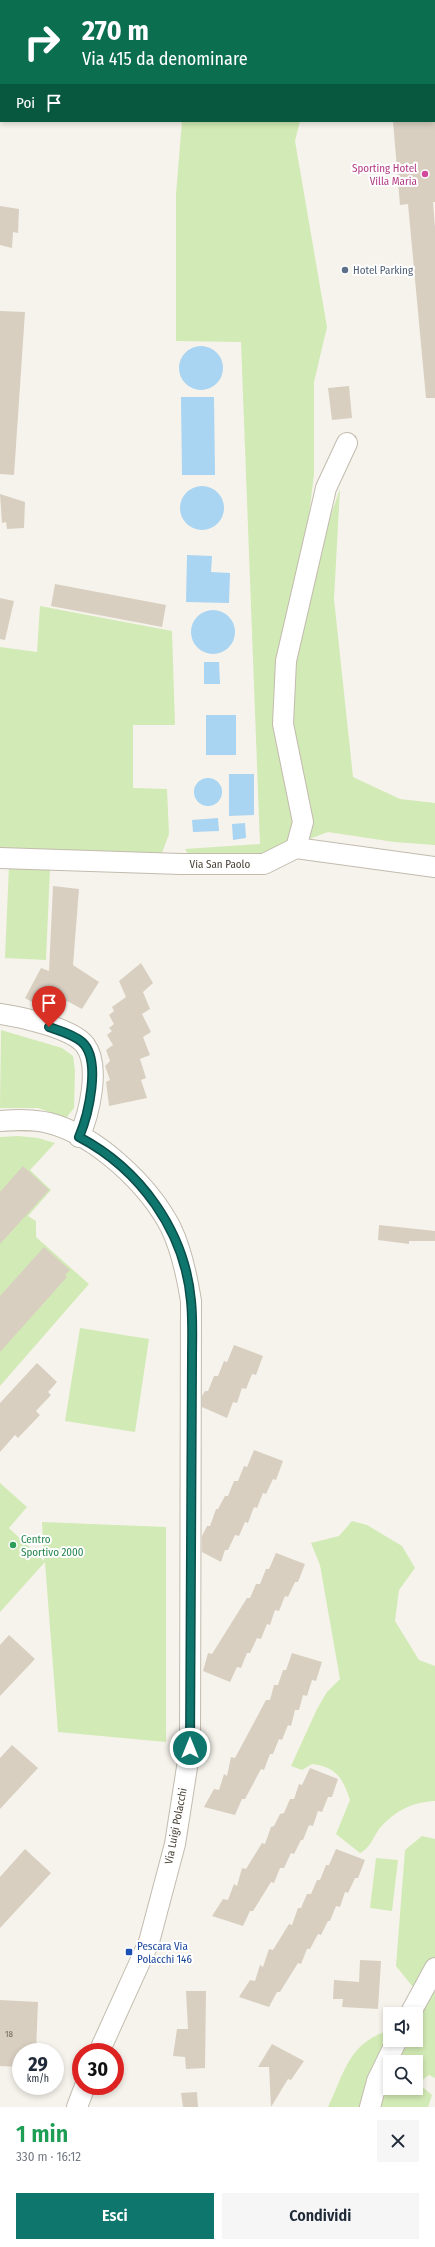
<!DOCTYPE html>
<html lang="it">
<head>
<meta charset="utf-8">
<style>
	:root { --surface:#fff; --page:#f6f6f7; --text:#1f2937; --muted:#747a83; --accent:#0f766e }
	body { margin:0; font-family:"Fira Sans Condensed",sans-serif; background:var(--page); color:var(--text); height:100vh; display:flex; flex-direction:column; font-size:15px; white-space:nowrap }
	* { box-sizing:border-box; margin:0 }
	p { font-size:13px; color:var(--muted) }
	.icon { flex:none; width:22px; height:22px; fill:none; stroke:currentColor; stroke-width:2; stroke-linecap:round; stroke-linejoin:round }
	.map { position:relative; height:2107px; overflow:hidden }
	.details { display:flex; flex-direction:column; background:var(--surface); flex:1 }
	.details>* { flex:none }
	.banner { position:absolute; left:0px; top:0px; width:435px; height:122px; box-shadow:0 2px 6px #0003; background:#0b6e4f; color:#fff; overflow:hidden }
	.fabs { position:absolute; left:383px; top:2007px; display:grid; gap:8px }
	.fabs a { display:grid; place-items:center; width:40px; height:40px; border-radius:0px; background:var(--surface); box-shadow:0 2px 6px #0003; font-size:20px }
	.speed { position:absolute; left:12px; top:2043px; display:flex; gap:8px; font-size:20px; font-weight:700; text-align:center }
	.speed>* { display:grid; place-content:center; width:52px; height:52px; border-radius:50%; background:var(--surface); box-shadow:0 2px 6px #0003; line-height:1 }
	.speed small { font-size:10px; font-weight:400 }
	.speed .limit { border:6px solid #d22; background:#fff; color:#111 }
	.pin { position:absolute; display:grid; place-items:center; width:34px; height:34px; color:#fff; margin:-41px -17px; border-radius:50% 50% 50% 0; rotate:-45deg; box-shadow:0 0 4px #0007 }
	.pin .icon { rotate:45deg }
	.me { position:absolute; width:44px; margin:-22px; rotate:0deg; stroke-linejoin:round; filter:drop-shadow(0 0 3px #0008) }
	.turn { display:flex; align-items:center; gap:14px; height:84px; padding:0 16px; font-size:18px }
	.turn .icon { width:52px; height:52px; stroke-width:2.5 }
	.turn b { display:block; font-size:28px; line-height:34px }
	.then { display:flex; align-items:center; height:38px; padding:0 16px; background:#0003; gap:8px; font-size:15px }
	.round { display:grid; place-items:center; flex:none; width:42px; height:42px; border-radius:0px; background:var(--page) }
	.head { display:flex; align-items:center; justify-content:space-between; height:68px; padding:0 16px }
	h1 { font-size:24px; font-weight:600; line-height:30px; color:#1e9e55 }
	.primary-button { display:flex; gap:8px; margin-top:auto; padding:8px 16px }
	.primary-button a { flex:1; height:46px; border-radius:0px; background:var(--accent); color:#fff; font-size:16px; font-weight:600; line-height:46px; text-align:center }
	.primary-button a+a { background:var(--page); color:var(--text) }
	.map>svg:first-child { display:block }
	.green { fill:#d2eab5; fill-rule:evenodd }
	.water { fill:#a9d4f2 }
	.building { fill:#d8cfc1 }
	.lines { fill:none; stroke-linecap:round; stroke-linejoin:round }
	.minor-casing { stroke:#c2bbae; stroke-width:22 }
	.minor { stroke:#fff; stroke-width:20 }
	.route-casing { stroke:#0a4d48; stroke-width:10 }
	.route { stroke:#0f766e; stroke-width:7 }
	.hotel-dot { fill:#d1479c; stroke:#fff; stroke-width:1.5 }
	.service-dot { fill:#5c6f8a; stroke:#fff; stroke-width:1.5 }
	.leisure-dot { fill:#2e9e5b; stroke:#fff; stroke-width:1.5 }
	.transit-dot { fill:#1a4fb4; stroke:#fff; stroke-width:1.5 }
	.labels { text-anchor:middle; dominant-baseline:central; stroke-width:4; stroke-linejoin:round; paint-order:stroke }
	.number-label { font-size:9px; fill:#6e675b }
	.hotel-label { font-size:11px; fill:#b23c85; stroke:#fff; text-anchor:end }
	.service-label { font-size:11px; fill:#4e5e75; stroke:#fff; text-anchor:start }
	.street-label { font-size:11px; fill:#4b4439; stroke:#fff }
	.leisure-label { font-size:11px; fill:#27864d; stroke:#fff; text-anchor:start }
	.transit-label { font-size:11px; fill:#164399; stroke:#fff; text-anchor:start }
</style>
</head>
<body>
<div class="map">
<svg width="435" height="2107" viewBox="0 0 435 2107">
	<rect width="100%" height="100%" fill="#f6f3ec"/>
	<path class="green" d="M193 0H295L296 1H193Z
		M182 121H300L295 141 327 327 314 382V474L308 524 320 546 340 489 334 599 353 777 400 799 435 803V845L394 842 328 832 275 852 238 858 192 860 185 849 260 844 241 342 176 341V194Z
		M40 606 172 631 175 725H133V788L167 789 169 834 162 853 0 850V647L37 652Z
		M9 866 50 868 46 960 5 958Z
		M1 1030 62 1048 73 1056 75 1071 74 1108 66 1118 38 1108H0Z
		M18 1136 38 1138 55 1143 30 1170 51 1190 28 1216 36 1221V1237L89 1284 0 1386V1137Z
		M80 1328 149 1339 135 1432 65 1421Z
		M0 1483 27 1507 9 1528 44 1561 42 1522 166 1527V1742L58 1732 45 1562 0 1612Z
		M352 1521 367 1525 402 1546 415 1568 399 1590 395 1621 419 1660 435 1666V1801C412 1802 394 1811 379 1829 373 1838 370 1848 360 1853L336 1834 350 1800C343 1778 336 1767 312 1764L302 1770 291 1766 317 1709 327 1692 340 1679 320 1565 311 1543 339 1536Z
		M422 1836 435 1839V2078L429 2075 418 2083 432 2095 428 2107H328C345 2072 348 2043 390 2030V2040H416L413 1987 396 1966 405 1850ZM390 2062H416V2088H390Z
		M376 1858 398 1860 392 1911 370 1908Z"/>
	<path class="water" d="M179 368a22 22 0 1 1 44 0a22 22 0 1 1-44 0Z
		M181 397H214L215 475H182Z
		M180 508a22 22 0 1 1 44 0a22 22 0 1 1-44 0Z
		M187 555 212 556 211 572 230 573 229 603 186 602Z
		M191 632a22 22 0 1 1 44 0a22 22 0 1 1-44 0Z
		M204 662H219L220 684H204Z
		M206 715H236V755H206Z
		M229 774H254V815L229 816Z
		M194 792a14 14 0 1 1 28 0a14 14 0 1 1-28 0Z
		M218 818 219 831 193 832 192 820Z
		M245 823 246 838 233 840 232 824Z"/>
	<path class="building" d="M393 121H435V202H433L435 228V398H426L408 204 400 205Z
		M0 206 19 209 18 233 13 232 12 248 0 245Z
		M0 311 25 312 14 475 0 474Z
		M349 386 352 418 332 420 328 388Z
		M0 494 25 502 24 528 7 529 6 522 2 523Z
		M55 584 166 605 162 627 51 606Z
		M0 598 14 601 5 640 0 639Z
		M53 886 79 889 73 965 99 982 82 1009 67 1001 62 1009 43 1001 39 1006 25 998 41 968 49 971Z
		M141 963 153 983 143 992 150 1009 142 1014 151 1032 143 1037 150 1055 140 1059 146 1078 141 1080 147 1098 109 1106 106 1082 110 1080 105 1066 110 1061 106 1050 113 1045 107 1035 112 1031 109 1028 114 1024 109 1015 114 1011 112 1007 126 997 119 981Z
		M23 1166 49 1190 0 1244V1192Z
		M379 1225 435 1231V1241H409V1244L378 1240Z
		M44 1247 70 1270 65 1275 67 1277 0 1352V1296Z
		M234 1345 263 1356 256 1375 252 1374 246 1389 242 1388 237 1403 233 1402 227 1418 202 1407V1396L205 1391H208L214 1376H218L224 1361 227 1362Z
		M37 1363 57 1382 48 1392 51 1395 36 1411 40 1415 18 1438 15 1435 0 1452V1403Z
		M254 1450 283 1461 276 1480 273 1479 266 1494 263 1493 257 1508 254 1507 248 1523 245 1522 239 1536 235 1535 228 1550H225L221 1562 202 1552V1536L207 1526H210L216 1509H218L225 1496H228L234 1481H238L244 1466 247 1467Z
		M276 1553 305 1564 298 1582H295L288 1597 285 1596 279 1611 275 1610 270 1625 267 1624 261 1639 257 1638 250 1653H247L241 1668 237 1667 230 1682 203 1671 208 1653 212 1654 247 1598H250L256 1584H260L266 1569H269Z
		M9 1635 35 1659 0 1696V1645Z
		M292 1653 322 1662 316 1681 312 1680 307 1696 303 1695 299 1710H295L291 1726 288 1725 282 1740 279 1739 273 1754H270L264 1770 261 1769 245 1799H242L235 1815 204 1807 214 1789 219 1790 224 1774 227 1776 231 1757 235 1758 266 1700H270L274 1685H278L283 1670H286Z
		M12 1745 38 1768 0 1809V1758Z
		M310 1768 338 1779 332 1797H328L322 1812 318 1811 313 1826 309 1825 303 1840H301L294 1854 291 1853 284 1868H280L274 1883 271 1882 253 1911H250L243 1926 212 1916 223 1899 228 1900 234 1884 237 1886 242 1868 246 1869 262 1843 265 1844 271 1827 274 1826 280 1814 284 1813 290 1799H294L299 1784 302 1785Z
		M25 1849 51 1873 0 1928V1877Z
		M336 1849 365 1860 358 1878H355L348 1893 345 1892 340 1907 336 1906 330 1921H328L321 1935 318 1934 310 1949H307L301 1964 298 1963 280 1992H277L269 2007 239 1997 250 1980 255 1981 260 1965 263 1967 269 1949 273 1950 289 1924 292 1925 298 1908H301L307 1894H311L317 1880H320L326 1865H329Z
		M360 1960 381 1961 378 2009 342 2007 343 1999H333L334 1980 359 1982Z
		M186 1991H206L205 2068 186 2069 185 2057 173 2056 177 2029H188Z
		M0 2000 38 2002 36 2052H21V2067L0 2066Z
		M272 2044 304 2061 291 2080 288 2079 271 2107 269 2067H258Z
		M197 2092 198 2107H183L181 2093Z"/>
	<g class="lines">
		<defs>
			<g id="minor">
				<path d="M296 848 303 822 283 724 286 661 326 488 347 443"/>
				<path id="s1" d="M0 858 181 864H264L296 848 435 867"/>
				<path d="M0 1014C21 1017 72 1028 85 1045 101 1066 89 1115 79 1137"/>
				<path d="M0 1121C16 1120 33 1119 49 1123 96 1135 149 1185 171 1228 182 1251 187 1276 191 1301L190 1748 175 1844 149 1942 99 2052"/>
				<path d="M410 2014 435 1968"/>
				<path d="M77 2107 85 2086"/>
				<path d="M370 2107 377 2081 397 2040"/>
			</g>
		</defs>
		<use href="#minor" class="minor-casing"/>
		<use href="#minor" class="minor"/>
	</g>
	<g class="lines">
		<defs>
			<path id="route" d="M49 1027C60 1031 73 1034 82 1042 102 1060 88 1116 79 1137 140 1169 185 1231 191 1301 193 1320 192 1340 192 1359L190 1748"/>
		</defs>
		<use href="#route" class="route-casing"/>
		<use href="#route" class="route"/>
	</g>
	<circle class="hotel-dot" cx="425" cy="174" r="4"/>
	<circle class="service-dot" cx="345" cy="270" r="4"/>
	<circle class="leisure-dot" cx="13" cy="1545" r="4"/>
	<rect class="transit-dot" x="125" y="1948" width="8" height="8" rx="2"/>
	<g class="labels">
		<g class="number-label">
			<text x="9" y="2034">18</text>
		</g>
		<g class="hotel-label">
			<text x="417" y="168">Sporting Hotel<tspan x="417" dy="13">Villa Maria</tspan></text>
		</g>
		<g class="service-label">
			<text x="353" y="270">Hotel Parking</text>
		</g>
		<g class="street-label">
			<text stroke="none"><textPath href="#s1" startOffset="220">Via San Paolo</textPath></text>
			<text transform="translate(176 1826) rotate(-79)">Via Luigi Polacchi</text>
		</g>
		<g class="leisure-label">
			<text x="21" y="1539">Centro<tspan x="21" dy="13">Sportivo 2000</tspan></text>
		</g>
		<g class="transit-label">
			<text x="137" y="1946">Pescara Via<tspan x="137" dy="13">Polacchi 146</tspan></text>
		</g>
	</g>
</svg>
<div class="fabs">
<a><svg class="icon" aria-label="sound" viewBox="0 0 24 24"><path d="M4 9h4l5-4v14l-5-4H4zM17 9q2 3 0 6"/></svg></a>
<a><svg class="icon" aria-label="search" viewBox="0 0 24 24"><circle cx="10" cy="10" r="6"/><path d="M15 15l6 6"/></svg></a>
</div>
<div class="speed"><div>29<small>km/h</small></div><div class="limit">30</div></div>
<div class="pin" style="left:49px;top:1027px;background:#d93025"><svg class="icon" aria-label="arrive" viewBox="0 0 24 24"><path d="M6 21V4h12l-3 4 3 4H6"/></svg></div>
<svg class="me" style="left:190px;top:1748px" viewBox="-20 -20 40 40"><circle r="17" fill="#0f766e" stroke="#fff" stroke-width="3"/><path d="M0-11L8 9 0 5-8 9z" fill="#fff"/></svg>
<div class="banner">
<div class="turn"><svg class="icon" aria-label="right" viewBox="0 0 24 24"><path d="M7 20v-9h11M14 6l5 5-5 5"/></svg><div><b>270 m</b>Via 415 da denominare</div></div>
<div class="then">Poi<svg class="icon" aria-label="arrive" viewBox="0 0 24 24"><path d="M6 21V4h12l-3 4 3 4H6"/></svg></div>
</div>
</div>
<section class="details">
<div class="head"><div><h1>1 min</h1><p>330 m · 16:12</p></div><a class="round"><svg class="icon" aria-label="close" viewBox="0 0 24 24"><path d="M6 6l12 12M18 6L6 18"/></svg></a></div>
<div class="primary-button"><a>Esci</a><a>Condividi</a></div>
</section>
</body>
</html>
